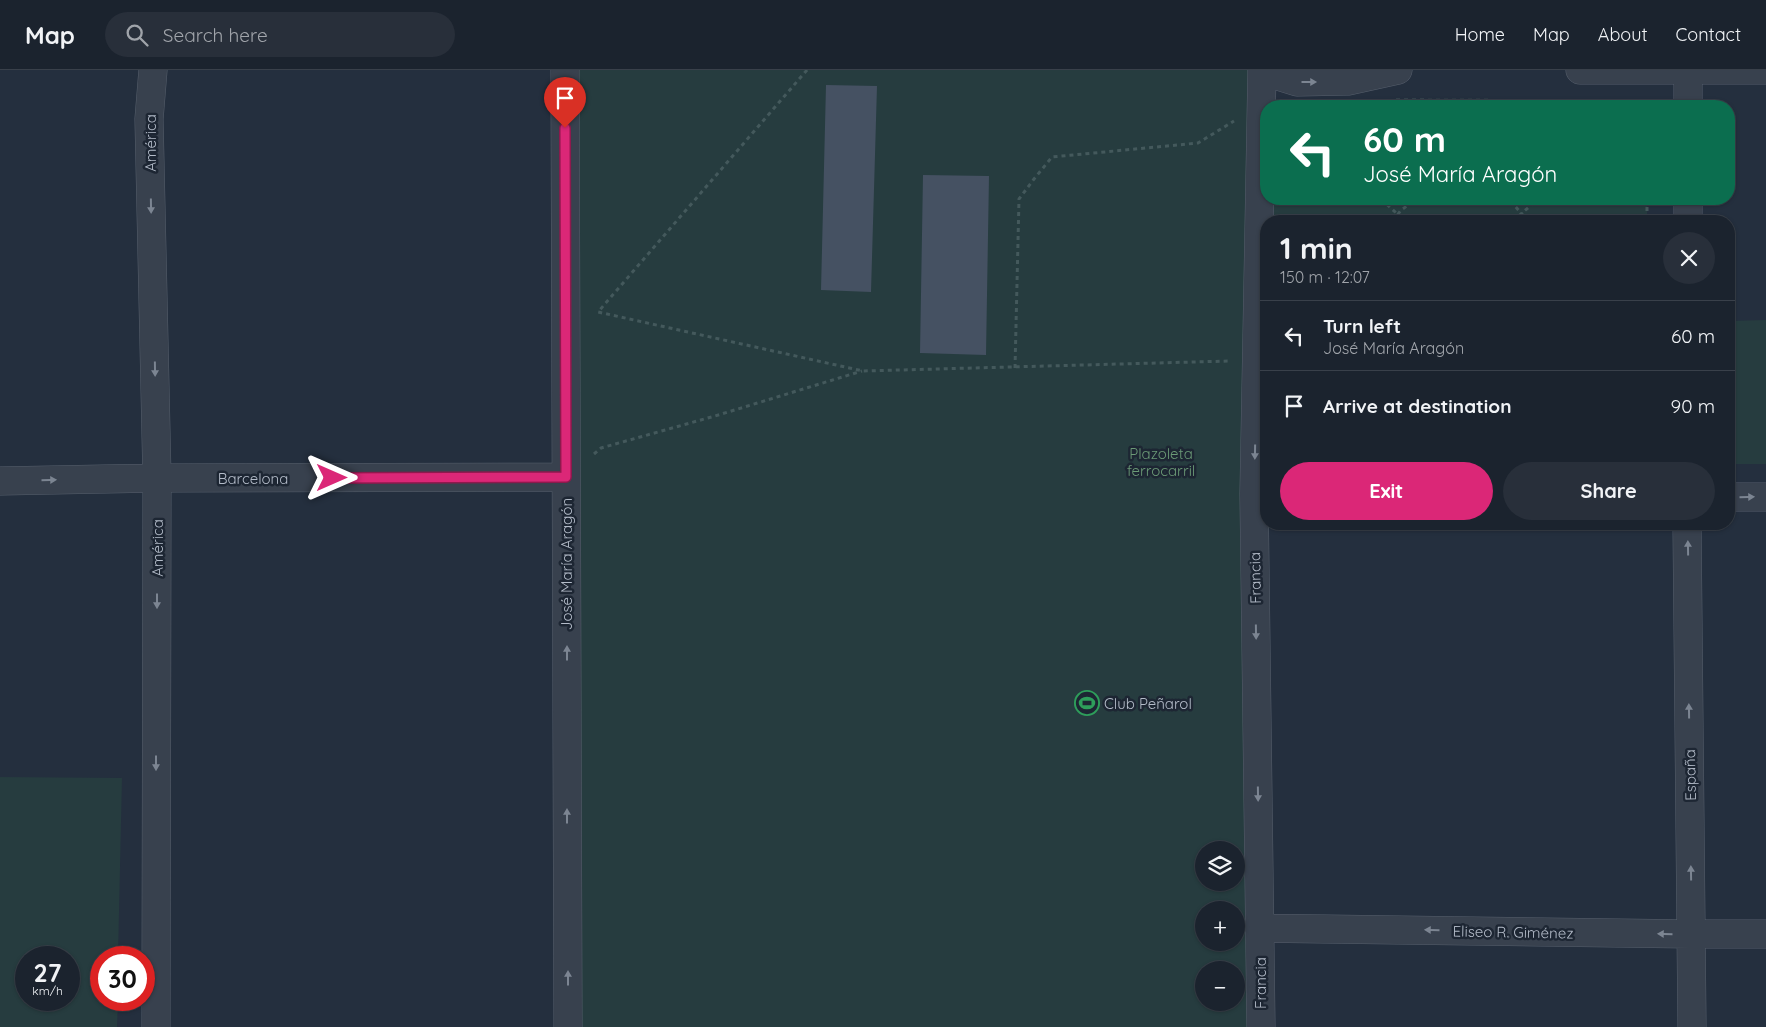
<!DOCTYPE html>
<html lang="en">
<head>
<meta charset="utf-8">
<style>
	:root { --surface:#1b232e; --page:#282f3a; --text:#f1f3f6; --muted:#a0a4aa; --line:#39404a; --accent:#db2777 }
	body { margin:0; font-family:Quicksand,sans-serif; background:var(--page); color:var(--text); height:100vh; display:flex; flex-direction:column; font-size:19px; white-space:nowrap }
	* { box-sizing:border-box; margin:0 }
	p { font-size:16px; color:var(--muted) }
	.icon { flex:none; width:28px; height:28px; fill:none; stroke:currentColor; stroke-width:2; stroke-linecap:round; stroke-linejoin:round }
	.map { position:relative; flex:1; overflow:hidden }
	.panel { position:absolute; left:1260px; top:145px; width:475px; height:315px; display:flex; flex-direction:column; background:var(--surface); border-radius:20px; box-shadow:0 1px 4px #0004,0 0 0 1px var(--line) }
	.panel>* { flex:none }
	.banner { position:absolute; left:1260px; top:30px; width:475px; height:105px; border-radius:20px; box-shadow:0 1px 4px #0004,0 0 0 1px var(--line); background:#0b6e4f; color:#fff; overflow:hidden }
	.fabs { position:absolute; left:1195px; top:771px; display:grid; gap:10px }
	.fabs a { display:grid; place-items:center; width:50px; height:50px; border-radius:50%; background:var(--surface); box-shadow:0 1px 4px #0004,0 0 0 1px var(--line); font-size:25px }
	.speed { position:absolute; left:15px; top:876px; display:flex; gap:10px; font-size:25px; font-weight:700; text-align:center }
	.speed>* { display:grid; place-content:center; width:65px; height:65px; border-radius:50%; background:var(--surface); box-shadow:0 1px 4px #0004,0 0 0 1px var(--line); line-height:1 }
	.speed small { font-size:12px; font-weight:400 }
	.speed .limit { border:8px solid #d22; background:#fff; color:#111 }
	.pin { position:absolute; display:grid; place-items:center; width:42px; height:42px; color:#fff; margin:-51px -21px; border-radius:50% 50% 50% 0; rotate:-45deg; box-shadow:0 0 5px #0007 }
	.pin .icon { rotate:45deg }
	.me { position:absolute; width:55px; margin:-28px; rotate:90deg; stroke-linejoin:round; filter:drop-shadow(0 0 4px #0008) }
	.turn { display:flex; align-items:center; gap:18px; height:105px; padding:0 20px; font-size:22px }
	.turn .icon { width:65px; height:65px; stroke-width:2.5 }
	.turn b { display:block; font-size:35px; line-height:42px }
	.round { display:grid; place-items:center; flex:none; width:52px; height:52px; border-radius:26px; background:var(--page) }
	.headline { display:flex; align-items:center; justify-content:space-between; height:85px; padding:0 20px }
	h1 { font-size:30px; font-weight:700; line-height:38px }
	.cta { display:flex; gap:10px; margin-top:auto; padding:10px 20px }
	.cta a { flex:1; height:58px; border-radius:30px; background:var(--accent); color:#fff; font-size:20px; font-weight:700; line-height:58px; text-align:center }
	.cta a+a { background:var(--page); color:var(--text) }
	ul { padding:0; list-style:none }
	li { display:flex; align-items:center; gap:15px; height:70px; padding:0 20px; border-top:1px solid var(--line) }
	li div { flex:1 }
	li b { display:block; font-size:19px }
	li em { font-style:normal }
	header { display:flex; align-items:center; gap:30px; box-sizing:border-box; height:70px; padding:0 25px; background:var(--surface); border-bottom:1px solid var(--line) }
	header strong { font-size:24px }
	nav { display:flex; gap:28px; margin-inline-start:auto; font-size:18px }
	.search { width:350px; height:45px; background:var(--page); display:flex; align-items:center; gap:12px; box-sizing:border-box; padding:0 18px; border-radius:28px; color:var(--muted); font-size:19px }
	.map>svg:first-child { display:block }
	.green { fill:#263c3f; fill-rule:evenodd }
	.building { fill:#455162 }
	.lines { fill:none; stroke-linecap:round; stroke-linejoin:round }
	.minor-casing { stroke:#565f6c; stroke-width:29 }
	.path { stroke:#44595c; stroke-width:3; stroke-dasharray:4 4; stroke-linecap:butt }
	.minor { stroke:#38414e; stroke-width:28 }
	.oneway { fill:#7c8592 }
	.route-casing { stroke:#8e194d; stroke-width:12 }
	.route { stroke:#db2777; stroke-width:9 }
	.labels { text-anchor:middle; dominant-baseline:central; stroke-width:5; stroke-linejoin:round; paint-order:stroke }
	.street-label { font-size:15px; fill:#b4bcc9; stroke:#1d2633 }
	.park-label { font-size:15px; fill:#6b9a76; stroke:#1d2633 }
	.poi-label { font-size:15px; fill:#b4bcc9; stroke:#1d2633; text-anchor:start }
</style>
</head>
<body>
<header>
<strong>Map</strong>
<div class="search"><svg class="icon" aria-label="search" viewBox="0 0 24 24"><circle cx="10" cy="10" r="6"/><path d="M15 15l6 6"/></svg>Search here</div>
<nav><a>Home</a><a>Map</a><a>About</a><a>Contact</a></nav>
</header>
<div class="map">
<svg width="1766" height="957" viewBox="0 0 1766 957">
	<rect width="100%" height="100%" fill="#242f3e"/>
	<path class="green" d="M574 0H1262L1263 957H581ZM1204 780H1236V812H1204ZM1204 840H1236V872H1204ZM1204 900H1236V932H1204Z
		M1274 30 1647 31V36H1274Z
		M1274 129H1647V151H1274Z
		M1766 250V394H1730L1729 251Z
		M0 707 122 708 118 887 101 888V930H118L117 957H0ZM26 888H69V930H26Z"/>
	<path class="building" d="M826 15 877 16 871 222 821 220Z
		M923 105 989 106 986 285 920 283Z"/>
	<g class="lines">
		<defs>
			<path id="minor" d="M153 0 149 49 157 408 156 957
				M565 0 568 957
				M1580 0H1766
				M1262 1 1297 12 1348 11 1398 0
				M1688 36V0
				M1688 151V129
				M0 411 157 408 566 407
				M1729 427H1766
				M1687 454 1692 957
				M1260 858 1691 864H1766
				M1261 957 1254 424 1262 0"/>
		</defs>
		<use href="#minor" class="minor-casing"/>
		<path class="path" d="M807 0 598 242 863 301 1230 291
			M1396 30 1647 31V36
			M1641 36 1647 31
			M1381 129 1405 151
			M1502 129 1515 136 1528 151
			M1647 129V151
			M1393 151 1401 140 1417 129
			M1513 151 1538 129
			M1015 298 1019 129 1034 109 1052 87 1198 73 1234 51
			M594 384 601 378 715 346 862 301"/>
		<use href="#minor" class="minor"/>
	</g>
	<defs><path id="oneway-solid" d="M-6-.8H1V-3.2L6.5 0L1 3.2V.8H-6Z" transform="scale(1.25)"/></defs>
	<g class="oneway">
		<use href="#oneway-solid" transform="translate(1309 12)"/>
		<use href="#oneway-solid" transform="translate(151 136) rotate(89)"/>
		<use href="#oneway-solid" transform="translate(155 299) rotate(89)"/>
		<use href="#oneway-solid" transform="translate(1255 382) rotate(91)"/>
		<use href="#oneway-solid" transform="translate(49 410) rotate(-1)"/>
		<use href="#oneway-solid" transform="translate(1747 427) rotate(-1)"/>
		<use href="#oneway-solid" transform="translate(1688 478) rotate(-91)"/>
		<use href="#oneway-solid" transform="translate(157 531) rotate(90)"/>
		<use href="#oneway-solid" transform="translate(1256 562) rotate(89)"/>
		<use href="#oneway-solid" transform="translate(567 583) rotate(-90)"/>
		<use href="#oneway-solid" transform="translate(1689 641) rotate(-91)"/>
		<use href="#oneway-solid" transform="translate(156 693) rotate(90)"/>
		<use href="#oneway-solid" transform="translate(1258 724) rotate(89)"/>
		<use href="#oneway-solid" transform="translate(567 746) rotate(-90)"/>
		<use href="#oneway-solid" transform="translate(1691 803) rotate(-91)"/>
		<use href="#oneway-solid" transform="translate(1432 860) rotate(-179)"/>
		<use href="#oneway-solid" transform="translate(1665 864) rotate(-179)"/>
		<use href="#oneway-solid" transform="translate(568 908) rotate(-90)"/>
	</g>
	<g class="lines">
		<defs>
			<path id="route" d="M332 408 566 407 565 58"/>
		</defs>
		<use href="#route" class="route-casing"/>
		<use href="#route" class="route"/>
	</g>
	<defs>
		<symbol id="stadium-ring" viewBox="-11 -11 22 22"><circle r="9.5" fill="#1d2633" stroke="#2e9e5b" stroke-width="1.5"/><path d="M0-5a6.5 5 0 1 0 0 10a6.5 5 0 1 0 0-10ZM-3.5-1.8h7v3.6h-7Z" fill="#2e9e5b"/></symbol>
	</defs>
	<g fill-rule="evenodd">
		<use href="#stadium-ring" x="1073" y="619" width="28" height="28"/>
	</g>
	<g class="labels">
		<g class="street-label">
			<text transform="translate(150 73) rotate(-90)">América</text>
			<text x="253" y="408">Barcelona</text>
			<text transform="translate(157 478) rotate(-90)">América</text>
			<text transform="translate(566 494) rotate(-90)">José María Aragón</text>
			<text transform="translate(1255 508) rotate(-91)">Francia</text>
			<text transform="translate(1690 705) rotate(-91)">España</text>
			<text transform="translate(1513 862) rotate(1)">Eliseo R. Giménez</text>
			<text transform="translate(1260 913) rotate(-90)">Francia</text>
		</g>
		<g class="park-label">
			<text x="1161" y="383">Plazoleta<tspan x="1161" dy="17">ferrocarril</tspan></text>
		</g>
		<g class="poi-label">
			<text x="1104" y="633">Club Peñarol</text>
		</g>
	</g>
</svg>
<div class="fabs">
<a><svg class="icon" aria-label="layers" viewBox="0 0 24 24"><path d="M12 4l9 5-9 5-9-5zM3 14l9 5 9-5"/></svg></a>
<a>+</a>
<a>−</a>
</div>
<div class="speed"><div>27<small>km/h</small></div><div class="limit">30</div></div>
<div class="pin" style="left:565px;top:58px;background:#d93025"><svg class="icon" aria-label="arrive" viewBox="0 0 24 24"><path d="M6 21V4h12l-3 4 3 4H6"/></svg></div>
<svg class="me" style="left:332px;top:408px" viewBox="-20 -20 40 40"><path d="M0-17L14 15 0 8-14 15z" fill="#db2777" stroke="#fff" stroke-width="4"/></svg>
<div class="banner">
<div class="turn"><svg class="icon" aria-label="left" viewBox="0 0 24 24"><path d="M17 20v-9H6M10 6l-5 5 5 5"/></svg><div><b>60 m</b>José María Aragón</div></div>
</div>
<section class="panel">
<div class="headline"><div><h1>1 min</h1><p>150 m · 12:07</p></div><a class="round"><svg class="icon" aria-label="close" viewBox="0 0 24 24"><path d="M6 6l12 12M18 6L6 18"/></svg></a></div>
<ul>
<li><svg class="icon" aria-label="left" viewBox="0 0 24 24"><path d="M17 20v-9H6M10 6l-5 5 5 5"/></svg><div><b>Turn left</b><p>José María Aragón</p></div><em>60 m</em></li>
<li><svg class="icon" aria-label="arrive" viewBox="0 0 24 24"><path d="M6 21V4h12l-3 4 3 4H6"/></svg><div><b>Arrive at destination</b></div><em>90 m</em></li>
</ul>
<div class="cta"><a>Exit</a><a>Share</a></div>
</section>
</div>
</body>
</html>
